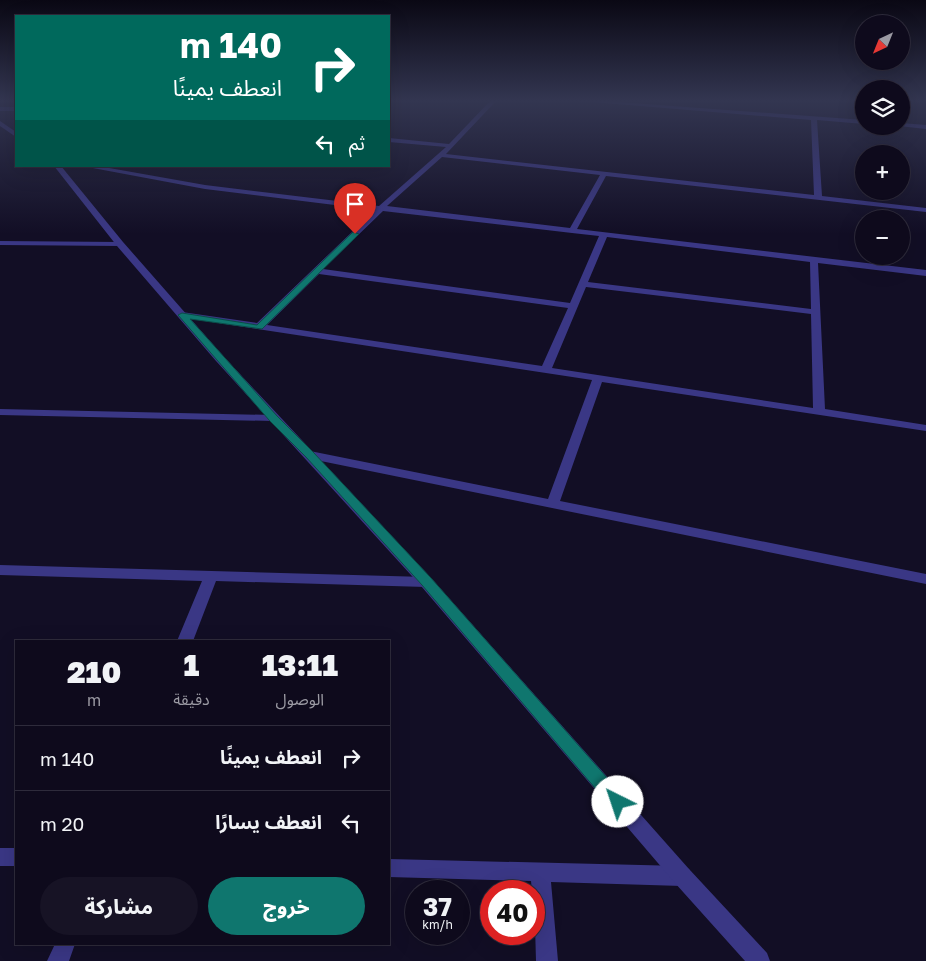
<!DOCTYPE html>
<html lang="ar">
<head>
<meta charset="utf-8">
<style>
	:root { --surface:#0e0a1c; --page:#171325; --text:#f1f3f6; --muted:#9b9aa3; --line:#2e2b3b; --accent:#0f766e }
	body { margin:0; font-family:"Golos Text","Noto Sans Arabic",sans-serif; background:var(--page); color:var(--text); direction:rtl; height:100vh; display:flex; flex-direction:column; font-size:19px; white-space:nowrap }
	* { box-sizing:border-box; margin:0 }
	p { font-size:16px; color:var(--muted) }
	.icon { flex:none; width:28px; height:28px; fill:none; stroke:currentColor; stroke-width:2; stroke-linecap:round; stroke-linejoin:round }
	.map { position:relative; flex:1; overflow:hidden; direction:ltr }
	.side { position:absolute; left:15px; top:640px; width:375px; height:305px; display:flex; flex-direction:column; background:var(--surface); border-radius:0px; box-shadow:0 5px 20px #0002,0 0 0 1px var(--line); direction:rtl }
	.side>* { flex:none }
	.hud { position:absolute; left:15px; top:15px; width:375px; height:152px; border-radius:0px; box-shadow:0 5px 20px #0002,0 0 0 1px var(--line); direction:rtl; background:#00695c; color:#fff; overflow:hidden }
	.needle { width:32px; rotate:223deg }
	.fabs { position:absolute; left:855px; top:15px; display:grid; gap:10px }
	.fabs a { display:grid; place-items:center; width:55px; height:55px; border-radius:50%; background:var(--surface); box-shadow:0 5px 20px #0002,0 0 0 1px var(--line); font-size:25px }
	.speed { position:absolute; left:405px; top:880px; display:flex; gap:10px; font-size:25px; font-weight:700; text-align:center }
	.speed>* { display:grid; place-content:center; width:65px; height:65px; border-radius:50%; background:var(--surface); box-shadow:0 5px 20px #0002,0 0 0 1px var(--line); line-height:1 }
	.speed small { font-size:12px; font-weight:400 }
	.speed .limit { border:8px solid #d22; background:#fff; color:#111 }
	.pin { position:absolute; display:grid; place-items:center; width:42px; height:42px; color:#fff; margin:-51px -21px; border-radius:50% 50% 50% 0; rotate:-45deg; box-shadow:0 0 5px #0007 }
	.pin .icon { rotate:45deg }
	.me { position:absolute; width:55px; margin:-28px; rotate:319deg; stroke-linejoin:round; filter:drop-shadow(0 0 4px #0008) }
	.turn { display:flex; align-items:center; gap:18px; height:105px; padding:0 25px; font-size:22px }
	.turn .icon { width:65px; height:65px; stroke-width:2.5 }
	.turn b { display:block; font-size:35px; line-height:42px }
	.then { display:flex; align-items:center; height:48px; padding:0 25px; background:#0003; gap:10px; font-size:19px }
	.eta { display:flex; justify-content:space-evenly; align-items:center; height:85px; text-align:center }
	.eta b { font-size:30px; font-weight:800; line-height:35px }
	.action { display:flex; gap:10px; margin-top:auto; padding:10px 25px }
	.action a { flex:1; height:58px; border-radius:30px; background:var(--accent); color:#fff; font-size:20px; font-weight:800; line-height:58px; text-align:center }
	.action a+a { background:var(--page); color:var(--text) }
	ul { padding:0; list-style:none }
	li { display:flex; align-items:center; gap:15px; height:65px; padding:0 25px; border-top:1px solid var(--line) }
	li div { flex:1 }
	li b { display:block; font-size:19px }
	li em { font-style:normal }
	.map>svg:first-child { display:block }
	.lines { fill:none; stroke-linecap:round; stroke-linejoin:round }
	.minor { fill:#3a3785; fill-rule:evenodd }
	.tertiary { fill:#3a3785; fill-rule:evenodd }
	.route { fill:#0f766e; stroke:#0a4d48 }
</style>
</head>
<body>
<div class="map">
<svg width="926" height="961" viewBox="0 0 926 961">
	<rect width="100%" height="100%" fill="#120e25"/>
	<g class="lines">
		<path class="minor" d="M491 100H497L446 154 814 195 811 120 568 100H592L864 120V124L817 120 822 196 926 208V212L606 176 577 229 926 270V276L818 263 825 409 926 425V431L602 382 560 501 926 574V584L306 458 304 455 306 452 310 451 548 499 592 380 179 317 177 315 182 312 257 323 375 210 205 189 82 166H98L205 185 379 206 446 147 389 142V138L449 144ZM442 157 600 175 570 228 387 206ZM383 211 572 233 599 236 570 303 323 269ZM607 237 810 262 811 309 588 282ZM319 274 568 308 542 366 267 325ZM586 287 811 314 813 408 552 368Z
			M0 107H16V111H0Z
			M901 123 926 125V129L899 126H901Z
			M0 241 120 242 124 244 120 246 0 245Z
			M0 409 273 415 279 418 273 421 0 415Z
			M0 565 426 577 431 578 433 582 431 586 426 587 216 581 193 641H177L202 581 0 575Z
			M0 848H16V866H0Z
			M389 859 682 866 689 869 692 876 689 883 682 886 551 882 558 961H536L534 891H532L531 881 389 877Z
			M55 944H75L69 961H47Z"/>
		<path class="tertiary" d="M0 121 16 132V137L0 126Z
			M54 166H61L123 242 224 357 431 578 689 869 767 953 770 961H745L675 883 421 586 216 361 117 246Z"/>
	</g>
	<linearGradient id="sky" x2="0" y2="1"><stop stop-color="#0a0814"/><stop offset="0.43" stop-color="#333651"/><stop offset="1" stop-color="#333651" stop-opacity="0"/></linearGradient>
	<rect width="926" height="234" fill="url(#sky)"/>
	<path class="route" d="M353 232 359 234 262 329 190 319 277 416 314 453 431 578 624 797 626 802 624 808 618 810 612 808 422 585 306 457 269 420 178 315 182 313 257 325Z"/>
</svg>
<div class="fabs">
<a><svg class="needle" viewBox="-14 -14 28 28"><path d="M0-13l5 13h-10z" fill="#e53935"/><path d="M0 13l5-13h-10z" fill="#9b9aa3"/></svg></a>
<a><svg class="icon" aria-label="layers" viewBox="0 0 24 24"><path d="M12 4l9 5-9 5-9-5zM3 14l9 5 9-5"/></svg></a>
<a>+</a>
<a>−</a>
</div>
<div class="speed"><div>37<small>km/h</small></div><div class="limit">40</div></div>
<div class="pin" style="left:355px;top:234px;background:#d93025"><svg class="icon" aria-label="arrive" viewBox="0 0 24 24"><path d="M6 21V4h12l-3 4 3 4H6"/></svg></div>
<svg class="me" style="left:618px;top:802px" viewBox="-20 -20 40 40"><circle r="19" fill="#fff"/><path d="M0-13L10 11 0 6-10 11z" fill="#0f766e"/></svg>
<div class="hud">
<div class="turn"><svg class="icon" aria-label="right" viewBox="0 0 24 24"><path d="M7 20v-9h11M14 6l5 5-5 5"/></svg><div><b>140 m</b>انعطف يمينًا</div></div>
<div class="then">ثم<svg class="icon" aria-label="left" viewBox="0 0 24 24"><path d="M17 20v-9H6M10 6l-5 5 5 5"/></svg></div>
</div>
<section class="side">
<div class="eta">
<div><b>13:11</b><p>الوصول</p></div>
<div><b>1</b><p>دقيقة</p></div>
<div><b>210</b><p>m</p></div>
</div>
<ul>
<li><svg class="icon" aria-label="right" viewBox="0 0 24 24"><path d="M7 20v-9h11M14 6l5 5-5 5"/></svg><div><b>انعطف يمينًا</b></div><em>140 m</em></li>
<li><svg class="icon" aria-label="left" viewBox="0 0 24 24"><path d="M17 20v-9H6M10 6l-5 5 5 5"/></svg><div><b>انعطف يسارًا</b></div><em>20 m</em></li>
</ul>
<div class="action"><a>خروج</a><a>مشاركة</a></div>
</section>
</div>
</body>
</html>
